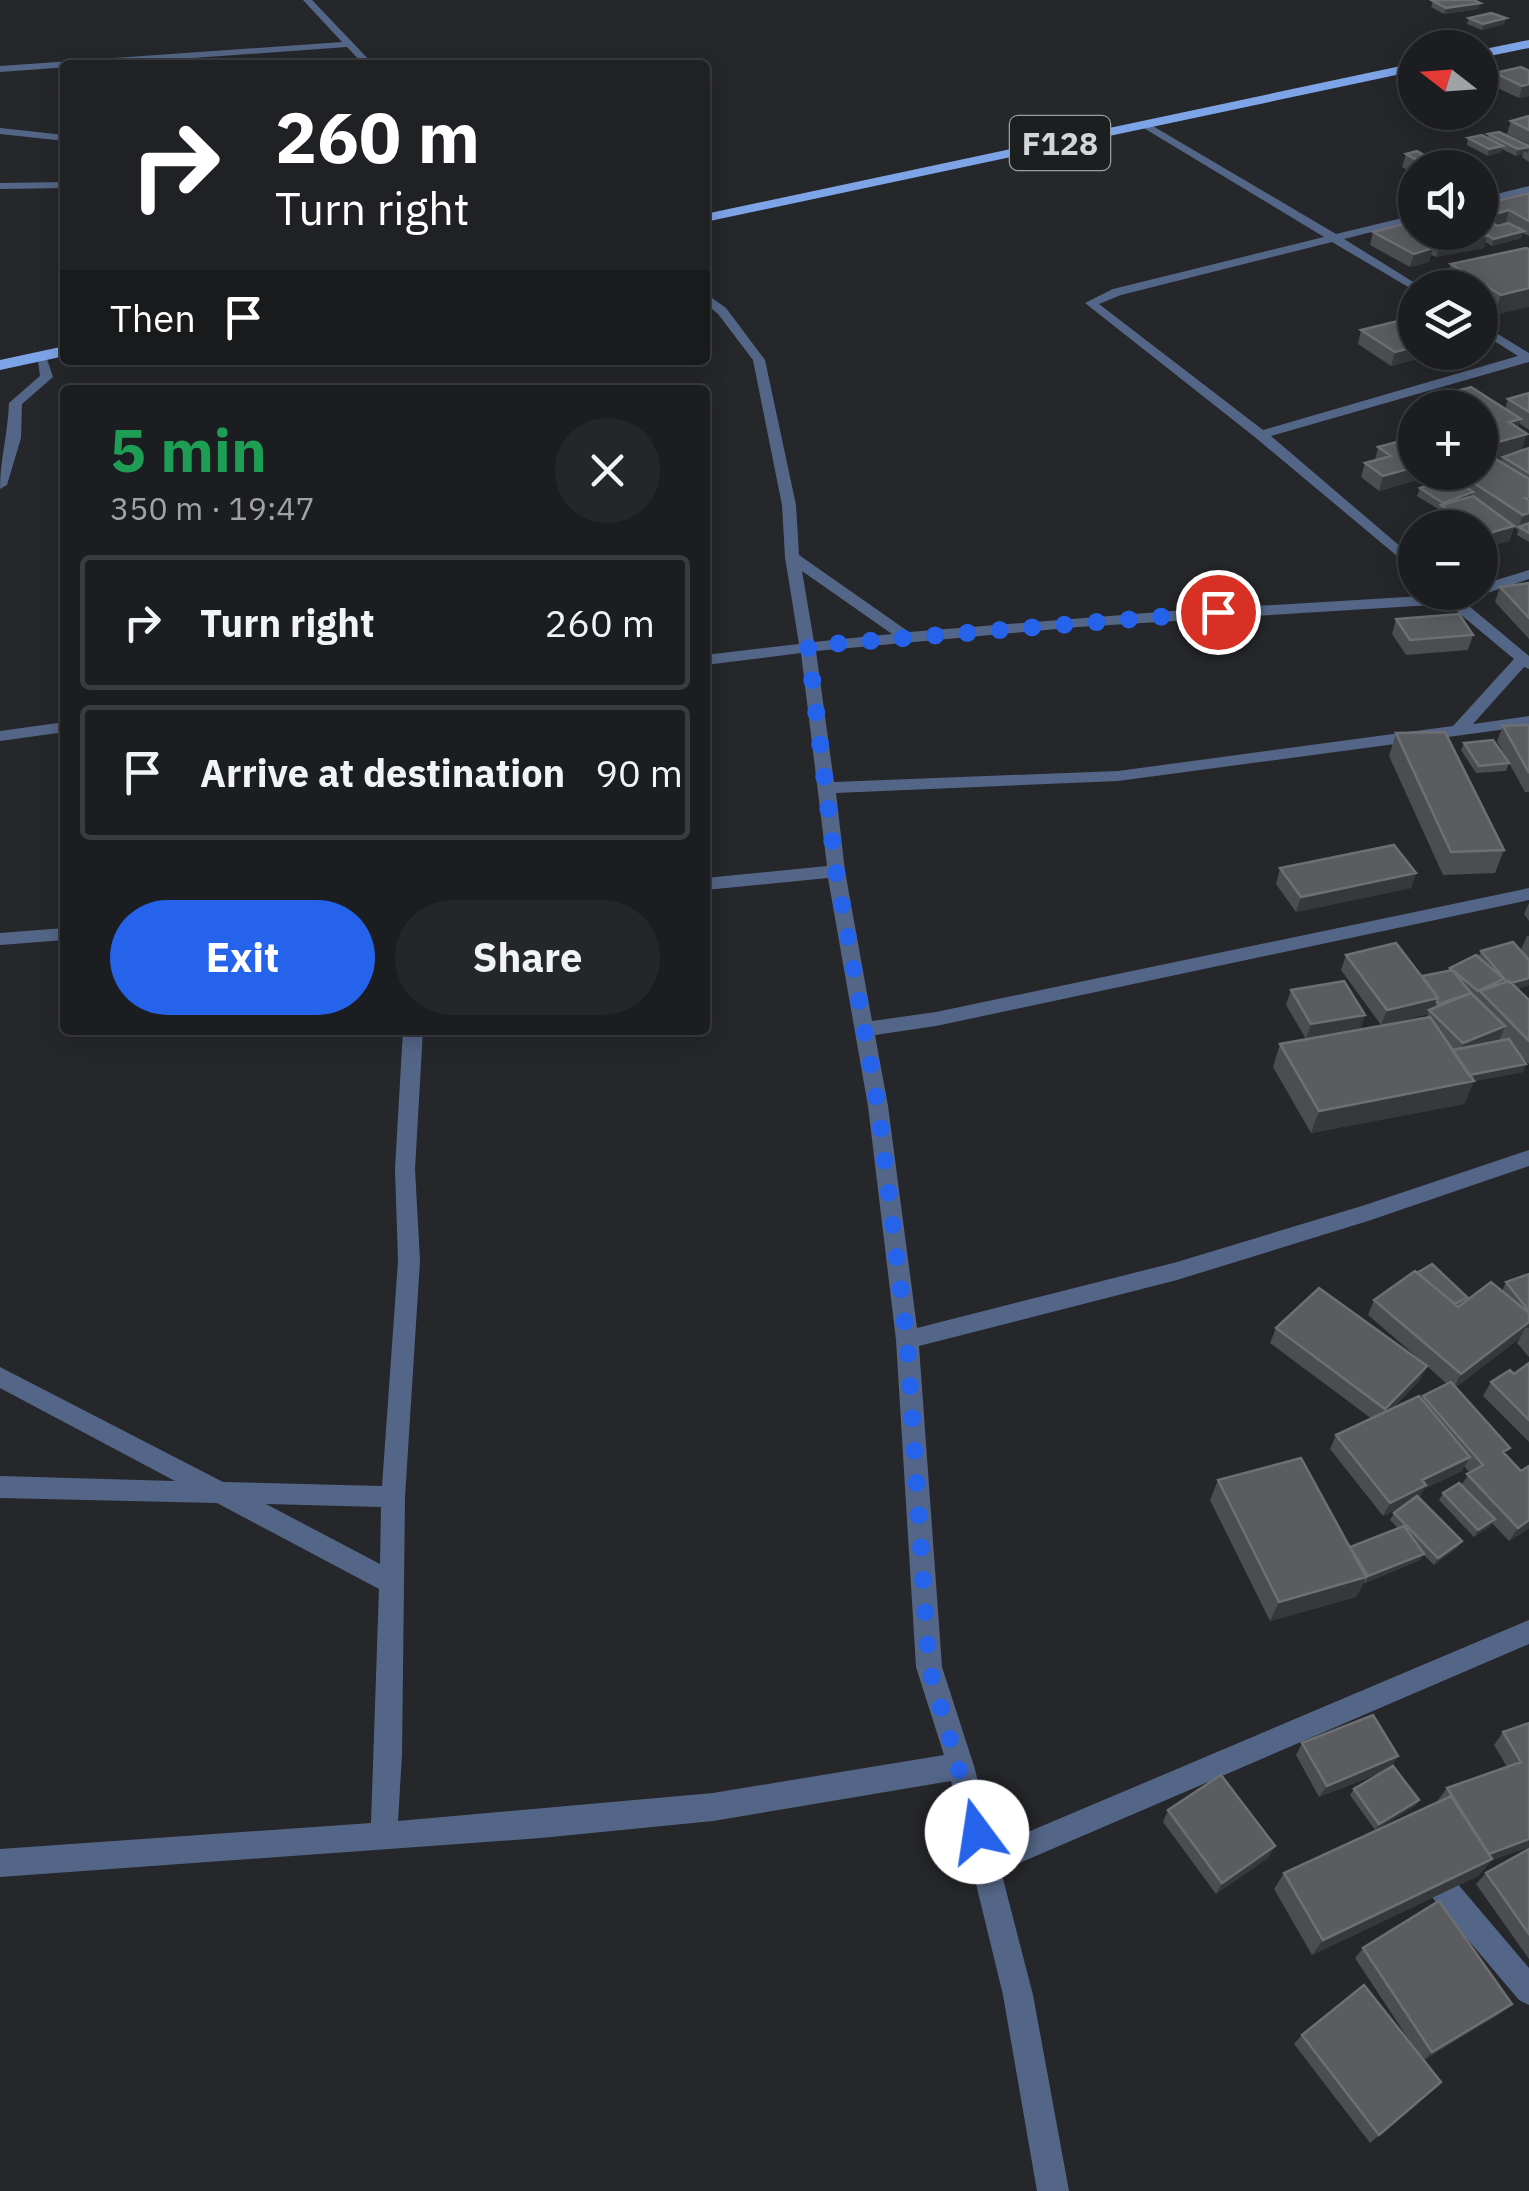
<!DOCTYPE html>
<html lang="en">
<head>
<meta charset="utf-8">
<style>
	:root { --surface:#1c1d20; --page:#252629; --text:#f1f3f6; --muted:#a0a2a5; --line:#3a3b3e; --accent:#2563eb }
	body { margin:0; font-family:"IBM Plex Sans",sans-serif; background:var(--page); color:var(--text); height:100vh; display:flex; flex-direction:column; font-size:38px; white-space:nowrap }
	* { box-sizing:border-box; margin:0 }
	p { font-size:32px; color:var(--muted) }
	.icon { flex:none; width:55px; height:55px; fill:none; stroke:currentColor; stroke-width:2; stroke-linecap:round; stroke-linejoin:round }
	.map { position:relative; flex:1; overflow:hidden }
	.sheet { position:absolute; left:60px; top:385px; width:650px; height:650px; display:flex; flex-direction:column; background:var(--surface); border-radius:10px; box-shadow:0 5px 25px #0003,0 0 0 2px var(--line) }
	.sheet>* { flex:none }
	.guide { position:absolute; left:60px; top:60px; width:650px; height:305px; border-radius:10px; box-shadow:0 5px 25px #0003,0 0 0 2px var(--line); background:#202124; color:#fff; overflow:hidden }
	.needle { width:65px; rotate:287deg }
	.tools { position:absolute; left:1398px; top:30px; display:grid; gap:20px }
	.tools a { display:grid; place-items:center; width:100px; height:100px; border-radius:50%; background:var(--surface); box-shadow:0 5px 25px #0003,0 0 0 2px var(--line); font-size:50px }
	.pin { position:absolute; display:grid; place-items:center; width:85px; height:85px; color:#fff; margin:-42px; border:5px solid #fff; border-radius:50%; box-shadow:0 2px 10px #0007 }
	.me { position:absolute; width:110px; margin:-55px; rotate:346deg; stroke-linejoin:round; filter:drop-shadow(0 0 8px #0008) }
	.turn { display:flex; align-items:center; gap:35px; height:210px; padding:0 50px; font-size:45px }
	.turn .icon { width:130px; height:130px; stroke-width:2.5 }
	.turn b { display:block; font-size:70px; line-height:85px }
	.then { display:flex; align-items:center; height:95px; padding:0 50px; background:#0003; gap:20px; font-size:38px }
	.round { display:grid; place-items:center; flex:none; width:105px; height:105px; border-radius:52px; background:var(--page) }
	.headline { display:flex; align-items:center; justify-content:space-between; height:170px; padding:0 50px }
	h1 { font-size:60px; font-weight:800; line-height:75px; color:#1e9e55 }
	.cta { display:flex; gap:20px; margin-top:auto; padding:20px 50px }
	.cta a { flex:1; height:115px; border-radius:60px; background:var(--accent); color:#fff; font-size:40px; font-weight:800; line-height:115px; text-align:center }
	.cta a+a { background:var(--page); color:var(--text) }
	ul { padding:0; list-style:none }
	li { display:flex; align-items:center; gap:30px; height:135px; margin:0 20px 15px; padding:0 30px; border:5px solid var(--line); border-radius:10px }
	li div { flex:1 }
	li b { display:block; font-size:38px }
	li em { font-style:normal }
	.map>svg:first-child { display:block }
	.lines { fill:none; stroke-linecap:round; stroke-linejoin:round }
	.street { fill:#546687; fill-rule:evenodd }
	.primary { fill:#7ea4e8; fill-rule:evenodd }
	.wall { fill:#4b4d50; fill-rule:evenodd }
	.shaded-wall { fill:#36383b }
	.building { fill:#5a5c5f; stroke:#6d6f72; stroke-width:2.5 }
	.route { stroke:#2563eb; stroke-width:18; stroke-dasharray:0 32.4 }
	.labels { text-anchor:middle; dominant-baseline:central; stroke-width:8; stroke-linejoin:round; paint-order:stroke }
	.shield { fill:#1c1e20; stroke:#9d9ea0; stroke-width:2.5 }
	.shield-label { font-size:32px; font-weight:bold; fill:#d4d5d7 }
</style>
</head>
<body>
<div class="map">
<svg width="1529" height="2191" viewBox="0 0 1529 2191">
	<rect width="100%" height="100%" fill="#26272a"/>
	<g class="lines">
		<path class="street" d="M303 0H312L374 65H364L347 47 0 72V66L342 42Z
			M1146 122 1336 234 1415 215V221L1344 239 1423 288H1415V291L1332 242 1121 295 1099 304 1263 430 1518 356 1480 332V323L1529 353V362L1271 436 1415 559V571L1256 438 1085 303 1113 289 1324 237 1142 127Z
			M0 128 65 135V141L0 134Z
			M65 182V188L0 189V183Z
			M1529 186V192L1480 204V198Z
			M705 293 726 308 765 360 796 505 799 555 909 632 1172 611 1439 595 1440 592H1480V585L1529 570V579L1463 601 1529 656V669L1524 667 1473 724 1529 716V726L1118 781 836 793 845 871 872 1021 936 1012 1529 888V900L936 1026 875 1035 888 1106 917 1328 1177 1262 1365 1205 1529 1150V1166L1368 1221 1177 1280 919 1346 942 1667 974 1766 995 1846 1529 1620V1644L1001 1871 1033 1995 1069 2191H1037L1003 1995 951 1781 713 1821 541 1838 0 1877V1849L371 1823 379 1589 217 1503 0 1498V1476L175 1481 0 1388V1367L223 1482 382 1486 398 1261 395 1169 403 1030H423L415 1169 420 1261 405 1497 402 1755 398 1821 713 1793 944 1755 916 1667 896 1340 868 1106 828 878 705 890V878L827 866 801 653 705 665V655L799 644 785 557 782 505 753 360 718 314 705 303ZM802 571 892 634 814 642ZM1448 604 1514 659 1453 726 1118 771 834 782 816 651 1078 627ZM266 1504 381 1507 380 1564Z
			M37 353H45L53 377 22 404 21 438 7 485 0 489C0 460 8 433 9 403L40 376Z
			M65 722V732L0 741V731Z
			M65 928V940L0 945V933Z
			M1430 1859 1440 1863 1529 1968V2005L1519 2000 1420 1883 1416 1873 1420 1863Z"/>
		<path class="primary" d="M1529 40V48L1480 58V50Z
			M1415 63V71L705 222V214Z
			M65 346V356L0 370V360Z"/>
	</g>
	<path class="wall" d="M1433 1 1480 3 1478 9 1444 14 1431 7Z
		M1469 18H1506L1504 24 1482 30 1467 24Z
		M1529 71V96L1519 98 1491 85 1495 73Z
		M1529 116V144L1507 134 1511 121Z
		M1488 134 1529 146V162L1522 157 1523 154 1516 156 1502 149 1501 152 1488 156 1467 145 1468 138H1487Z
		M1406 154 1436 162 1475 168H1415V174L1402 167Z
		M1529 193V236L1523 233 1521 238 1492 246 1485 242 1484 248 1436 257 1431 255 1429 262 1410 267 1370 245 1373 232Z
		M1526 248 1494 315 1480 306V288H1451L1446 284 1451 264Z
		M1361 330 1436 354 1391 366 1358 344Z
		M1529 393V430L1519 423 1518 428 1521 451 1529 448V542L1517 535 1518 530 1514 527 1509 541 1480 549V528H1448L1437 519 1440 510 1417 496 1420 488 1452 478 1454 474 1449 475 1445 472H1480V408H1425L1427 399 1505 409 1508 399Z
		M1415 426V472H1432L1431 476 1379 491 1361 477 1365 463 1375 460 1378 447 1410 444Z
		M1529 583V639L1495 602 1500 587Z
		M1396 619 1473 635 1468 650 1406 655 1392 634Z
		M1529 725V792H1525L1497 741 1503 726Z
		M1396 733 1504 850 1495 873 1443 875 1389 756Z
		M1464 743 1509 763 1506 771 1476 773 1461 750Z
		M1280 868 1416 873 1411 888 1296 912 1276 884Z
		M1529 903V921L1524 914Z
		M1527 936H1529V985L1517 989 1529 1000V1064L1518 1053 1523 1072 1474 1081 1464 1104 1311 1133 1273 1067 1280 1044 1306 1039 1286 1005 1291 990 1360 1029 1426 1017 1428 1014 1381 1025 1341 970 1346 955 1422 976 1449 970 1450 968 1478 957 1481 951 1521 950Z
		M1529 1274V1357L1517 1343 1520 1338 1456 1387 1506 1456 1529 1528 1509 1541 1492 1523 1490 1526 1474 1537 1439 1500 1443 1493 1461 1485 1470 1473 1464 1466 1462 1471 1424 1489 1419 1498 1462 1541 1458 1547 1434 1565 1423 1554 1420 1560 1365 1583 1364 1582 1356 1597 1270 1621 1210 1500 1218 1480 1350 1547 1398 1528 1390 1520 1394 1513 1402 1507 1383 1516 1330 1449 1336 1435 1372 1419 1270 1343 1276 1328 1425 1364 1368 1315 1374 1300 1467 1297 1465 1302 1502 1291 1506 1282ZM1427 1366 1447 1384 1423 1396 1422 1399 1392 1409 1420 1380Z
		M1529 1363V1442L1483 1396 1491 1382 1514 1374Z
		M1529 1723V1847L1492 1860 1478 1876 1312 1955 1274 1889 1284 1873 1439 1802 1438 1800 1447 1788 1507 1767 1494 1745 1503 1732Z
		M1302 1743 1398 1756 1390 1768 1419 1800 1415 1806 1375 1830 1350 1795 1354 1789 1387 1770 1319 1797 1296 1755Z
		M1168 1810 1275 1846 1268 1858 1216 1894 1163 1822Z
		M1529 1849V1959L1476 1884 1486 1873Z
		M1363 1948 1501 2013 1424 2060 1441 2082 1370 2143 1294 2044 1302 2035 1415 2049 1355 1958Z"/>
	<path class="shaded-wall" d="M1480 3 1478 9 1444 14 1446 8Z
		M1506 18 1504 24 1482 30 1483 24Z
		M1529 84V96L1519 98 1522 86Z
		M1503 146 1501 152 1488 156 1489 149Z
		M1529 147 1528 153 1524 151 1523 154 1516 156 1518 149Z
		M1509 210 1506 223 1480 230V218Z
		M1524 231 1521 238 1492 246 1494 239Z
		M1487 235 1484 248 1436 257 1440 244Z
		M1433 248 1429 262 1410 267 1414 254Z
		M1529 288V307L1494 315 1501 295Z
		M1415 347V352H1437L1436 354 1391 366 1395 352Z
		M1521 419 1514 437 1527 434 1520 455 1503 457 1502 460 1480 466V447L1509 422Z
		M1415 467V472H1432L1431 476 1379 491 1383 476Z
		M1473 492 1471 499 1443 503Z
		M1529 513V526L1519 527 1518 530 1523 515Z
		M1514 526 1509 541 1480 549 1482 535Z
		M1416 873 1411 888 1296 912 1301 897Z
		M1529 979V985L1506 992 1509 984Z
		M1438 998 1432 1013 1429 1010 1428 1014 1381 1025 1387 1010Z
		M1365 1015 1360 1031 1306 1039 1311 1024Z
		M1505 1026 1499 1041 1457 1058 1463 1043Z
		M1526 1064 1523 1072 1464 1083 1468 1075Z
		M1474 1081 1464 1104 1311 1133 1319 1111Z
		M1529 1322V1328H1525L1520 1338 1453 1389 1461 1374Z
		M1427 1366 1420 1380 1378 1423 1385 1409Z
		M1470 1457 1462 1471 1424 1489 1419 1499 1383 1516 1390 1503 1422 1480Z
		M1495 1519 1490 1526 1474 1537 1478 1530Z
		M1529 1520V1528L1509 1541 1518 1528Z
		M1462 1541 1458 1547 1434 1565 1438 1558Z
		M1424 1554 1420 1560 1365 1583 1368 1576Z
		M1366 1577 1356 1597 1270 1621 1279 1602Z
		M1398 1756 1390 1768 1319 1797 1327 1786Z
		M1419 1800 1415 1806 1375 1830 1379 1824Z
		M1529 1839V1847L1492 1860 1478 1876 1312 1955 1323 1940 1485 1855Z
		M1275 1846 1268 1858 1216 1894 1222 1883Z
		M1512 2004 1501 2013 1423 2061 1432 2052Z"/>
	<path class="building" d="M1441 0H1474L1480 3 1446 8 1433 1Z
		M1491 13 1506 18 1483 24 1469 18Z
		M1521 67 1529 71V84L1522 86 1495 73Z
		M1529 116V130L1511 121Z
		M1499 132 1529 146V147L1518 149 1488 134Z
		M1482 135 1503 146 1489 149 1468 138Z
		M1417 151 1436 162 1457 158 1475 168H1431L1406 154Z
		M1529 193V221L1509 210 1480 218V205Z
		M1415 221V232H1480V231L1487 235 1440 244 1425 236 1415 239 1433 248 1414 254 1373 232Z
		M1490 222 1498 226 1508 223 1524 231 1494 239 1480 231V224Z
		M1526 248 1529 249V288L1501 295 1451 264Z
		M1406 319 1415 324V347L1395 352 1361 330Z
		M1471 387 1521 419 1509 422 1527 434 1480 447V408H1440L1427 399Z
		M1529 393V412L1508 399Z
		M1404 440 1415 447V467L1383 476 1365 463 1391 456 1378 447Z
		M1529 448V473L1503 457Z
		M1494 458 1529 479V497L1525 498 1529 501V513L1523 515 1457 472H1480V463Z
		M1451 477 1473 492 1443 503 1420 488Z
		M1473 496 1514 526 1482 535 1480 533V528H1472L1441 505Z
		M1529 523V533L1519 527Z
		M1529 583V618L1500 587Z
		M1459 614 1473 635 1410 640 1396 619Z
		M1529 725V773L1503 726Z
		M1445 732 1504 850 1451 852 1396 733Z
		M1493 740 1509 763 1479 766 1464 743Z
		M1394 845 1416 873 1301 897 1280 868Z
		M1513 942 1529 960V978L1511 983 1507 982 1481 951Z
		M1396 943 1438 998 1387 1010 1346 955Z
		M1476 955 1504 979 1478 991 1450 968Z
		M1452 970 1471 993 1439 1004 1437 1002 1438 998 1422 976Z
		M1344 981 1365 1015 1311 1024 1291 990Z
		M1509 981 1529 1000V1041L1480 991Z
		M1471 993 1505 1026 1463 1043 1429 1010Z
		M1430 1017 1474 1081 1319 1111 1280 1044Z
		M1509 1039 1526 1064 1469 1075 1452 1050Z
		M1432 1264 1467 1297 1455 1304 1417 1273Z
		M1415 1271 1458 1307 1491 1282 1529 1313V1322L1461 1374 1374 1300Z
		M1529 1274V1311L1506 1282Z
		M1319 1288 1427 1366 1385 1409 1276 1328Z
		M1529 1363V1420L1491 1382 1510 1370 1514 1374Z
		M1451 1382 1510 1448 1503 1452 1521 1471 1529 1466V1520L1518 1528 1467 1474 1483 1465 1423 1396Z
		M1419 1396 1470 1457 1422 1480 1426 1485 1390 1503 1336 1435Z
		M1301 1458 1366 1577 1279 1602 1218 1480Z
		M1459 1483 1495 1519 1478 1530 1443 1493Z
		M1417 1496 1462 1541 1438 1558 1394 1513Z
		M1404 1526 1424 1554 1368 1576 1350 1547Z
		M1373 1715 1398 1756 1327 1786 1302 1743Z
		M1529 1723V1839L1489 1854 1447 1788 1521 1762 1503 1732Z
		M1393 1766 1419 1800 1379 1824 1354 1789Z
		M1221 1775 1275 1846 1222 1883 1168 1810Z
		M1451 1796 1492 1859 1323 1940 1284 1873Z
		M1529 1849V1934L1486 1873Z
		M1439 1901 1512 2004 1432 2052 1363 1948Z
		M1364 1985 1441 2082 1379 2135 1302 2035Z"/>
	<g class="lines">
		<path class="route" d="M977 1832 929 1667 907 1340 878 1106 836 871 808 646 1218 612"/>
	</g>
	<g class="labels">
		<rect class="shield" x="1010" y="116" width="100" height="54" rx="8"/>
		<g class="shield-label">
			<text x="1060" y="143">F128</text>
		</g>
	</g>
</svg>
<div class="tools">
<a><svg class="needle" viewBox="-14 -14 28 28"><path d="M0-13l5 13h-10z" fill="#e53935"/><path d="M0 13l5-13h-10z" fill="#a0a2a5"/></svg></a>
<a><svg class="icon" aria-label="sound" viewBox="0 0 24 24"><path d="M4 9h4l5-4v14l-5-4H4zM17 9q2 3 0 6"/></svg></a>
<a><svg class="icon" aria-label="layers" viewBox="0 0 24 24"><path d="M12 4l9 5-9 5-9-5zM3 14l9 5 9-5"/></svg></a>
<a>+</a>
<a>−</a>
</div>
<div class="pin" style="left:1218px;top:612px;background:#d93025"><svg class="icon" aria-label="arrive" viewBox="0 0 24 24"><path d="M6 21V4h12l-3 4 3 4H6"/></svg></div>
<svg class="me" style="left:977px;top:1832px" viewBox="-20 -20 40 40"><circle r="19" fill="#fff"/><path d="M0-13L10 11 0 6-10 11z" fill="#2563eb"/></svg>
<div class="guide">
<div class="turn"><svg class="icon" aria-label="right" viewBox="0 0 24 24"><path d="M7 20v-9h11M14 6l5 5-5 5"/></svg><div><b>260 m</b>Turn right</div></div>
<div class="then">Then<svg class="icon" aria-label="arrive" viewBox="0 0 24 24"><path d="M6 21V4h12l-3 4 3 4H6"/></svg></div>
</div>
<section class="sheet">
<div class="headline"><div><h1>5 min</h1><p>350 m · 19:47</p></div><a class="round"><svg class="icon" aria-label="close" viewBox="0 0 24 24"><path d="M6 6l12 12M18 6L6 18"/></svg></a></div>
<ul>
<li><svg class="icon" aria-label="right" viewBox="0 0 24 24"><path d="M7 20v-9h11M14 6l5 5-5 5"/></svg><div><b>Turn right</b></div><em>260 m</em></li>
<li><svg class="icon" aria-label="arrive" viewBox="0 0 24 24"><path d="M6 21V4h12l-3 4 3 4H6"/></svg><div><b>Arrive at destination</b></div><em>90 m</em></li>
</ul>
<div class="cta"><a>Exit</a><a>Share</a></div>
</section>
</div>
</body>
</html>
